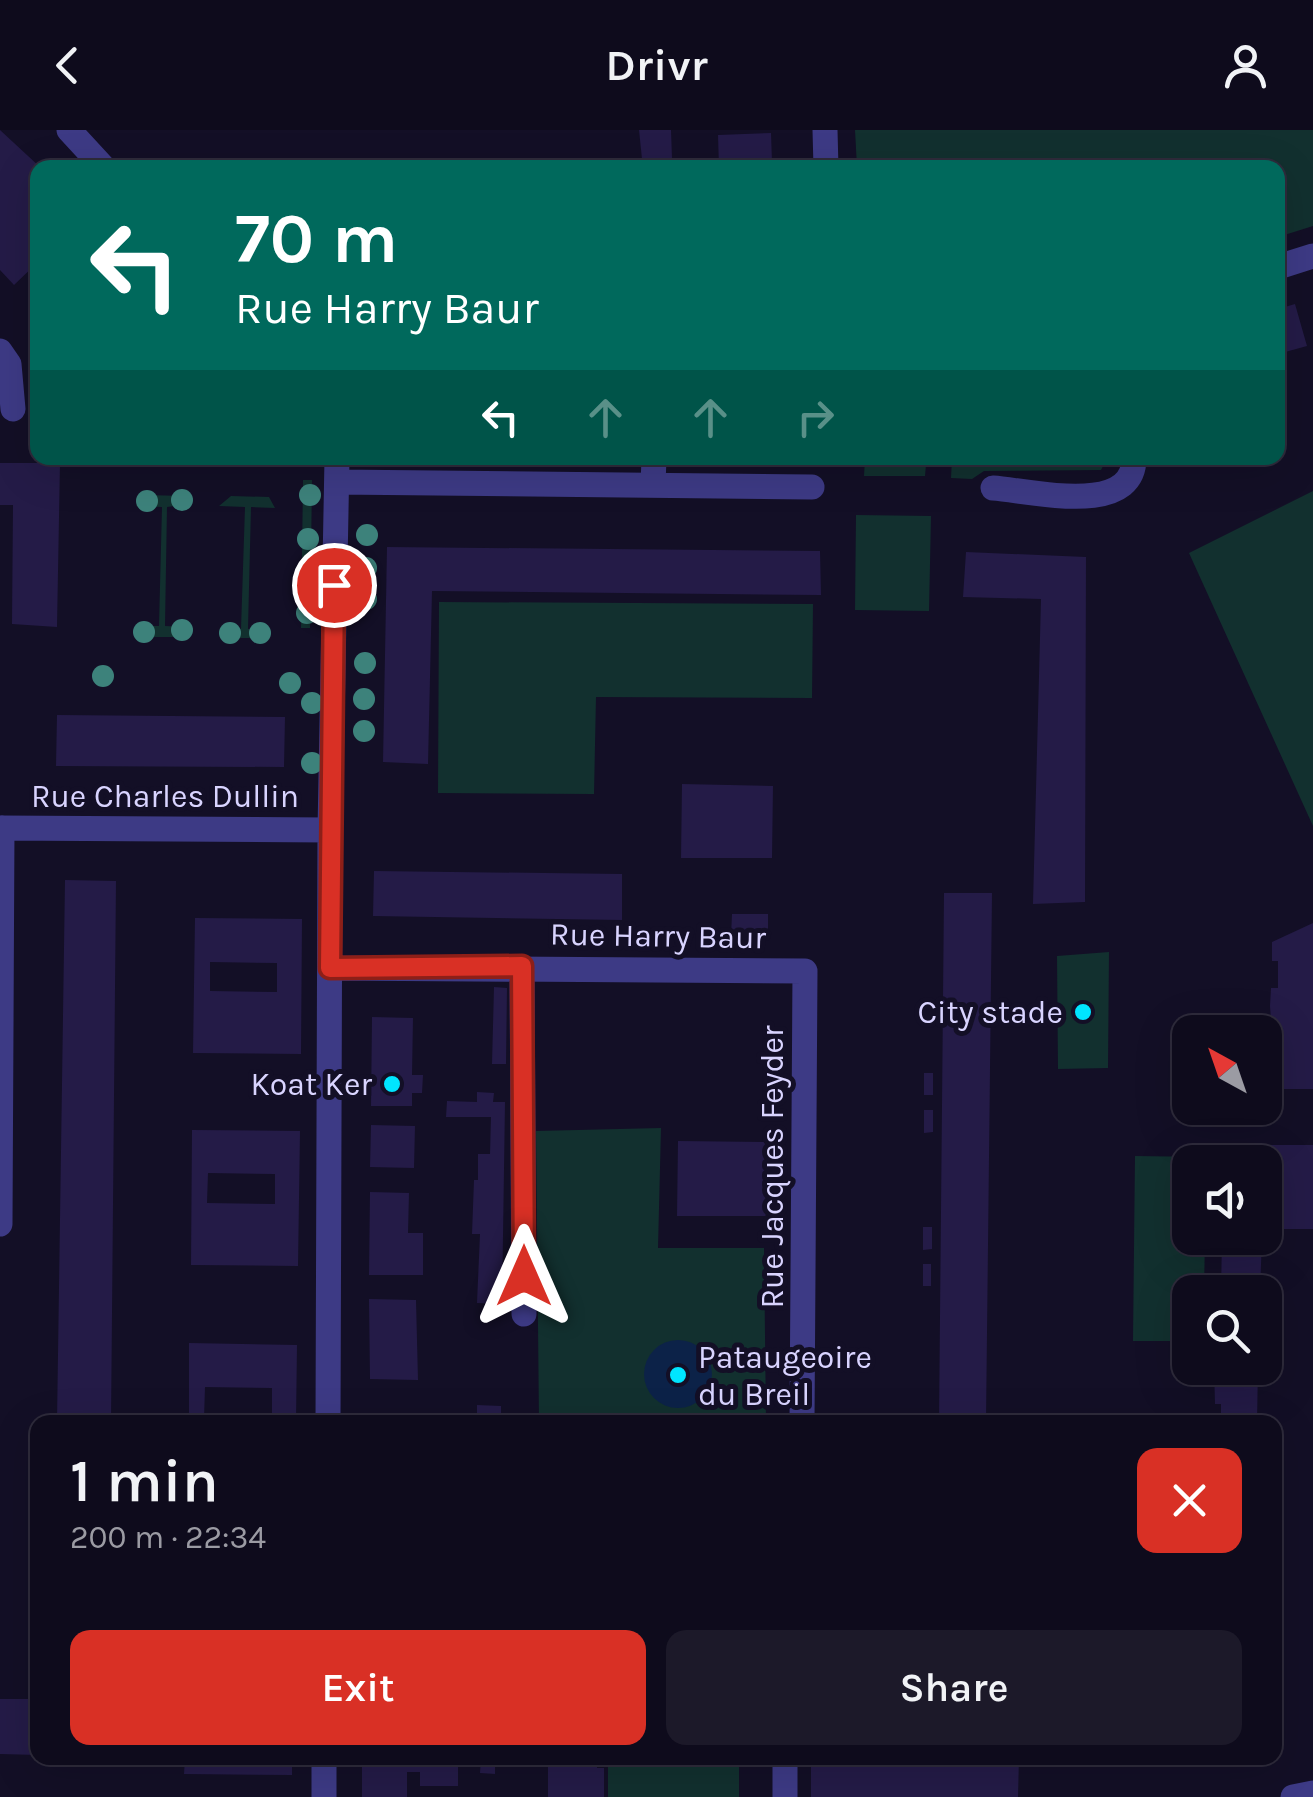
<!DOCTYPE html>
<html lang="en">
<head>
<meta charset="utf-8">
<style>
	:root { --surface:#0e0b1c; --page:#1c1929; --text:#f1f3f6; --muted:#9b9ba3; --line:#2e2b3b; --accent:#d93025 }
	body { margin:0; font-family:Karla,sans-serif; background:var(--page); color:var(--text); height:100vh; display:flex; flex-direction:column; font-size:38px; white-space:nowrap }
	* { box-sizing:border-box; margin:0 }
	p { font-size:32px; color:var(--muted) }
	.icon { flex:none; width:55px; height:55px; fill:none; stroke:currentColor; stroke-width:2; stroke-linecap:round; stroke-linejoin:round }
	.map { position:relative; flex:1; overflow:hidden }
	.side { position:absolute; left:30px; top:1285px; width:1252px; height:350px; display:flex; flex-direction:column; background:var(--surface); border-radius:20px; box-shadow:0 10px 40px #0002,0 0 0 2px var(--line) }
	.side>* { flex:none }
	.guide { position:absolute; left:30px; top:30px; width:1255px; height:305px; border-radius:20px; box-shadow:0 10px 40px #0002,0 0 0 2px var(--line); background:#00695c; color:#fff; overflow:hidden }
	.needle { width:65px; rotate:320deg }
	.tools { position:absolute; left:1172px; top:885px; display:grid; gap:20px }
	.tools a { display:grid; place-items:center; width:110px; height:110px; border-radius:20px; background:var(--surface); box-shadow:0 10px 40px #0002,0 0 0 2px var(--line); font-size:50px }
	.pin { position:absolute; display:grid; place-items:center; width:85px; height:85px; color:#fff; margin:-42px; border:5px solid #fff; border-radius:50%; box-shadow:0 2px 10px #0007 }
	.me { position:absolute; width:110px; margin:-55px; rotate:0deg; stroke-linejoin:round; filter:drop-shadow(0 0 8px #0008) }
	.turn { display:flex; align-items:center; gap:35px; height:210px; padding:0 40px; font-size:45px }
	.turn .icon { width:130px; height:130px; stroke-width:2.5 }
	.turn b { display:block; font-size:70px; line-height:85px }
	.lanes { display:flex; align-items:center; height:95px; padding:0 40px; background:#0003; justify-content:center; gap:50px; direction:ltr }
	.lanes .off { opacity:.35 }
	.round { display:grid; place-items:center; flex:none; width:105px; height:105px; border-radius:20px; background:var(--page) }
	.head { display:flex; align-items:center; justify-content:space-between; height:170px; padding:0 40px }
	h1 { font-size:60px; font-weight:600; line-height:75px }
	.action { display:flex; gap:20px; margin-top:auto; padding:20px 40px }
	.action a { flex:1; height:115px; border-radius:20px; background:var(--accent); color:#fff; font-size:40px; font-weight:600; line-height:115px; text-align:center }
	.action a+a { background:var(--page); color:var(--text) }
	header { display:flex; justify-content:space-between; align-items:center; height:130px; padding:0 40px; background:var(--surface); font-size:45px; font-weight:600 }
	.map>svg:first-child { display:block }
	.green { fill:#12302f }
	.water { fill:#0c2248 }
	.building { fill:#241b47; fill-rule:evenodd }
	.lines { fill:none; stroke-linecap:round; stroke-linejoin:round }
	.minor { stroke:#3d3a85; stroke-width:25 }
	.tree { fill:#3d827b }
	.route-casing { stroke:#8d1f18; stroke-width:25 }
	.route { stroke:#d93025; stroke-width:18 }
	.poi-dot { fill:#00e5ff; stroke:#130f26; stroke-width:4 }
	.labels { text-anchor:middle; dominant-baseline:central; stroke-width:10; stroke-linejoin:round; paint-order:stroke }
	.street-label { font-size:32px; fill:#d9d4ff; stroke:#130f26 }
	.poi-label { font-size:32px; fill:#d9d4ff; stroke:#130f26; text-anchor:end }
</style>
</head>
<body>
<header><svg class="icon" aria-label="back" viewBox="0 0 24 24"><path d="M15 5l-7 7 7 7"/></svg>Drivr<svg class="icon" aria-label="person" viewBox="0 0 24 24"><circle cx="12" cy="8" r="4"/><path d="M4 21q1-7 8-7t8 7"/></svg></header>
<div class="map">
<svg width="1313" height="1667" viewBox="0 0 1313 1667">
	<rect width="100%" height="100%" fill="#130f26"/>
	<path class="green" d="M855 0H1313V96L1278 107V38L857 37Z
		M865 328H932L931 334 926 335 925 346H864Z
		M952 328H1107L1101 340 984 341 972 349 951 348Z
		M303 350H312L310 498H301Z
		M1313 361V696L1189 423Z
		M145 365 186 366 191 374 167 377 165 496 188 497 178 507H144L135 496H159L162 377 136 376Z
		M231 366 269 367 275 378 251 377 248 499 271 500 262 508H228L221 499H241L245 377 219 376Z
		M856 385 931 386 929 481 855 480Z
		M439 472 813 474 812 568 596 567 594 664 438 663Z
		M1109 822 1108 938 1058 939 1057 826Z
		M661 998 658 1118H764L766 1292H539L536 1001Z
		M1135 1026 1206 1027V1032H1190V1108H1205L1204 1162H1190V1211H1133Z
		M739 1635V1667H608V1636Z"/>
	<path class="water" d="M644 1244a34 34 0 1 1 68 0a34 34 0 1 1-68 0Z"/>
	<path class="building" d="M0 0 41 38 38 132 14 155 0 140Z
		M639 0H671L672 28 642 29Z
		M771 3 772 32 766 33V38H719L718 5Z
		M1295 174 1307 216 1278 224V179Z
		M0 333H60L57 497 12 494 13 375H0Z
		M387 417 820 421 821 465 432 461 428 634 383 632Z
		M966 422 1086 427 1085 772 1033 774 1041 469 963 467Z
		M57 585 285 587 284 637 56 636Z
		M682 654 773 656 772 728H681Z
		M374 741 622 744V790L373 786Z
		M65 750 116 751 111 1292H57Z
		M944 763H992L986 1292H939Z
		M732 784H768V807L731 806Z
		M195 788 302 789 301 924 193 923ZM210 832 277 833V862L210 861Z
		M1313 793V959H1276L1270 876 1271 858H1278V831H1272V812Z
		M494 857 507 858 506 934H492Z
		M372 887 413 888 412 945H423L422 963H412V976H371Z
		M924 943H933V965H924Z
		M477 962 494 963 493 972H505L502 1174 477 1173 480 1104H472L474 1050H478V1024H490L491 987H446L447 971 477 972Z
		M924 980H933V1002L924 1003Z
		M371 995 415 996 414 1038 370 1037Z
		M192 1000 300 1001 298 1136 191 1135ZM208 1043 275 1044V1074L207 1073Z
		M678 1011 768 1012 767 1086H677Z
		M1255 1015H1313V1099H1265V1032H1255Z
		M370 1062 409 1063 408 1103H423V1145H369Z
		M923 1097H932V1119L923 1120Z
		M1222 1108H1262L1260 1162H1221Z
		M923 1134H931V1156H923Z
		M369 1169 416 1170 418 1250 370 1249Z
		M189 1213 297 1215 296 1292H189ZM205 1257 272 1258V1288L204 1289Z
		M1214 1238H1258L1257 1292H1221V1274H1215Z
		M477 1275 501 1276V1292H477Z
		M367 1284H414V1292H367Z
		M0 1569H38V1625L0 1624Z
		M185 1628H292V1645L184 1644Z
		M362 1628H458V1656H420V1642H407V1667H362Z
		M481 1628H495V1644L480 1643Z
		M548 1628H597V1638H604V1667H548Z
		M811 1628H1019L1018 1667H811Z"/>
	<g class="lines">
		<path class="minor" d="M69 0 104 38
			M825 0 826 38
			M1278 137 1313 126
			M0 221 9 234 13 279
			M337 352 812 357
			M653 355 654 328
			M993 358C1033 361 1134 387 1134 328
			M0 698 330 700
			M522 837 524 1184
			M330 838 805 841 802 1292
			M0 1094 2 698
			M328 1292 330 700 337 328
			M785 1628V1667
			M324 1667V1628
			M1293 1667 1313 1663"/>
	</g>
	<g class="tree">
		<circle cx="310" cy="365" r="11"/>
		<circle cx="182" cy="370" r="11"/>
		<circle cx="147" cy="371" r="11"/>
		<circle cx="367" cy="405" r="11"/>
		<circle cx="308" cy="409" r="11"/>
		<circle cx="366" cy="438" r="11"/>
		<circle cx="307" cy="446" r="11"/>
		<circle cx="366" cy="469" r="11"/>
		<circle cx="307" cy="483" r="11"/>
		<circle cx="182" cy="500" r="11"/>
		<circle cx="144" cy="502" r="11"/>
		<circle cx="230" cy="503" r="11"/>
		<circle cx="260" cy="503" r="11"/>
		<circle cx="365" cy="533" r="11"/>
		<circle cx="103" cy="546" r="11"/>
		<circle cx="290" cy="553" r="11"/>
		<circle cx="364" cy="569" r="11"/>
		<circle cx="312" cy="573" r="11"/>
		<circle cx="364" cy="601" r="11"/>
		<circle cx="312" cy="633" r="11"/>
	</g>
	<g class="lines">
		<defs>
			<path id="route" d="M334 455 330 838 522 836 524 1146"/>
		</defs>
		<use href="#route" class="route-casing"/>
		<use href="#route" class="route"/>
	</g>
	<g class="poi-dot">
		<circle cx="1083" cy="882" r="10"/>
		<circle cx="392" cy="954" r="10"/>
		<circle cx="678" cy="1245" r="10"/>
	</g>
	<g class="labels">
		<g class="street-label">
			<text x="165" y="666">Rue Charles Dullin</text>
			<text transform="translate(658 806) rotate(1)">Rue Harry Baur</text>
			<text transform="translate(772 1037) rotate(-90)">Rue Jacques Feyder</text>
		</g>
		<g class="poi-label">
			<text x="1063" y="882">City stade</text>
			<text x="372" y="954">Koat Ker</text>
			<text x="698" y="1227" text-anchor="start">Pataugeoire<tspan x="698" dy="37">du Breil</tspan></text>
		</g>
	</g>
</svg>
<div class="tools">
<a><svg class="needle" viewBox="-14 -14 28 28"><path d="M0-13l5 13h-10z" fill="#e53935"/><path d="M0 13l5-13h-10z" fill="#9b9ba3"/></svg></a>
<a><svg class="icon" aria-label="sound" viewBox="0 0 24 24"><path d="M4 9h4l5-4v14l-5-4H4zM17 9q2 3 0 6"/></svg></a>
<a><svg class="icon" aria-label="search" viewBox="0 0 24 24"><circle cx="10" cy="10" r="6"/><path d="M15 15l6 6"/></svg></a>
</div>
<div class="pin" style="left:334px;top:455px;background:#d93025"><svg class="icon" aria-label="arrive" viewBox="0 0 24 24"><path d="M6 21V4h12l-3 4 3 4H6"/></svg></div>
<svg class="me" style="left:524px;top:1146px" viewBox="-20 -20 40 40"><path d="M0-17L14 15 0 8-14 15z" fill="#d93025" stroke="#fff" stroke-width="4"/></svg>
<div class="guide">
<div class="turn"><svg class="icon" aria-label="left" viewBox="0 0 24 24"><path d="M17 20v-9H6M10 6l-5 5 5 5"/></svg><div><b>70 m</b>Rue Harry Baur</div></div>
<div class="lanes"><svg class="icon" aria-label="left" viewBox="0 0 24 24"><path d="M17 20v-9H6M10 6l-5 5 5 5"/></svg><svg class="icon off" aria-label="ahead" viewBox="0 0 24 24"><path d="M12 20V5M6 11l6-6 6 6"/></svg><svg class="icon off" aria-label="ahead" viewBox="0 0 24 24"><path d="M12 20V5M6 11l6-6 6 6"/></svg><svg class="icon off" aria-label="right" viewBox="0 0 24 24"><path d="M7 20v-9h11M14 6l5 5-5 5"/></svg></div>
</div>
<section class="side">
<div class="head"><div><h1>1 min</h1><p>200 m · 22:34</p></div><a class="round" style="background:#d93025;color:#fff"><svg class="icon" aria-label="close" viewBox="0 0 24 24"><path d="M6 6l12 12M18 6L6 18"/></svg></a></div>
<div class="action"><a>Exit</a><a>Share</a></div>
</section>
</div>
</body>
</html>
